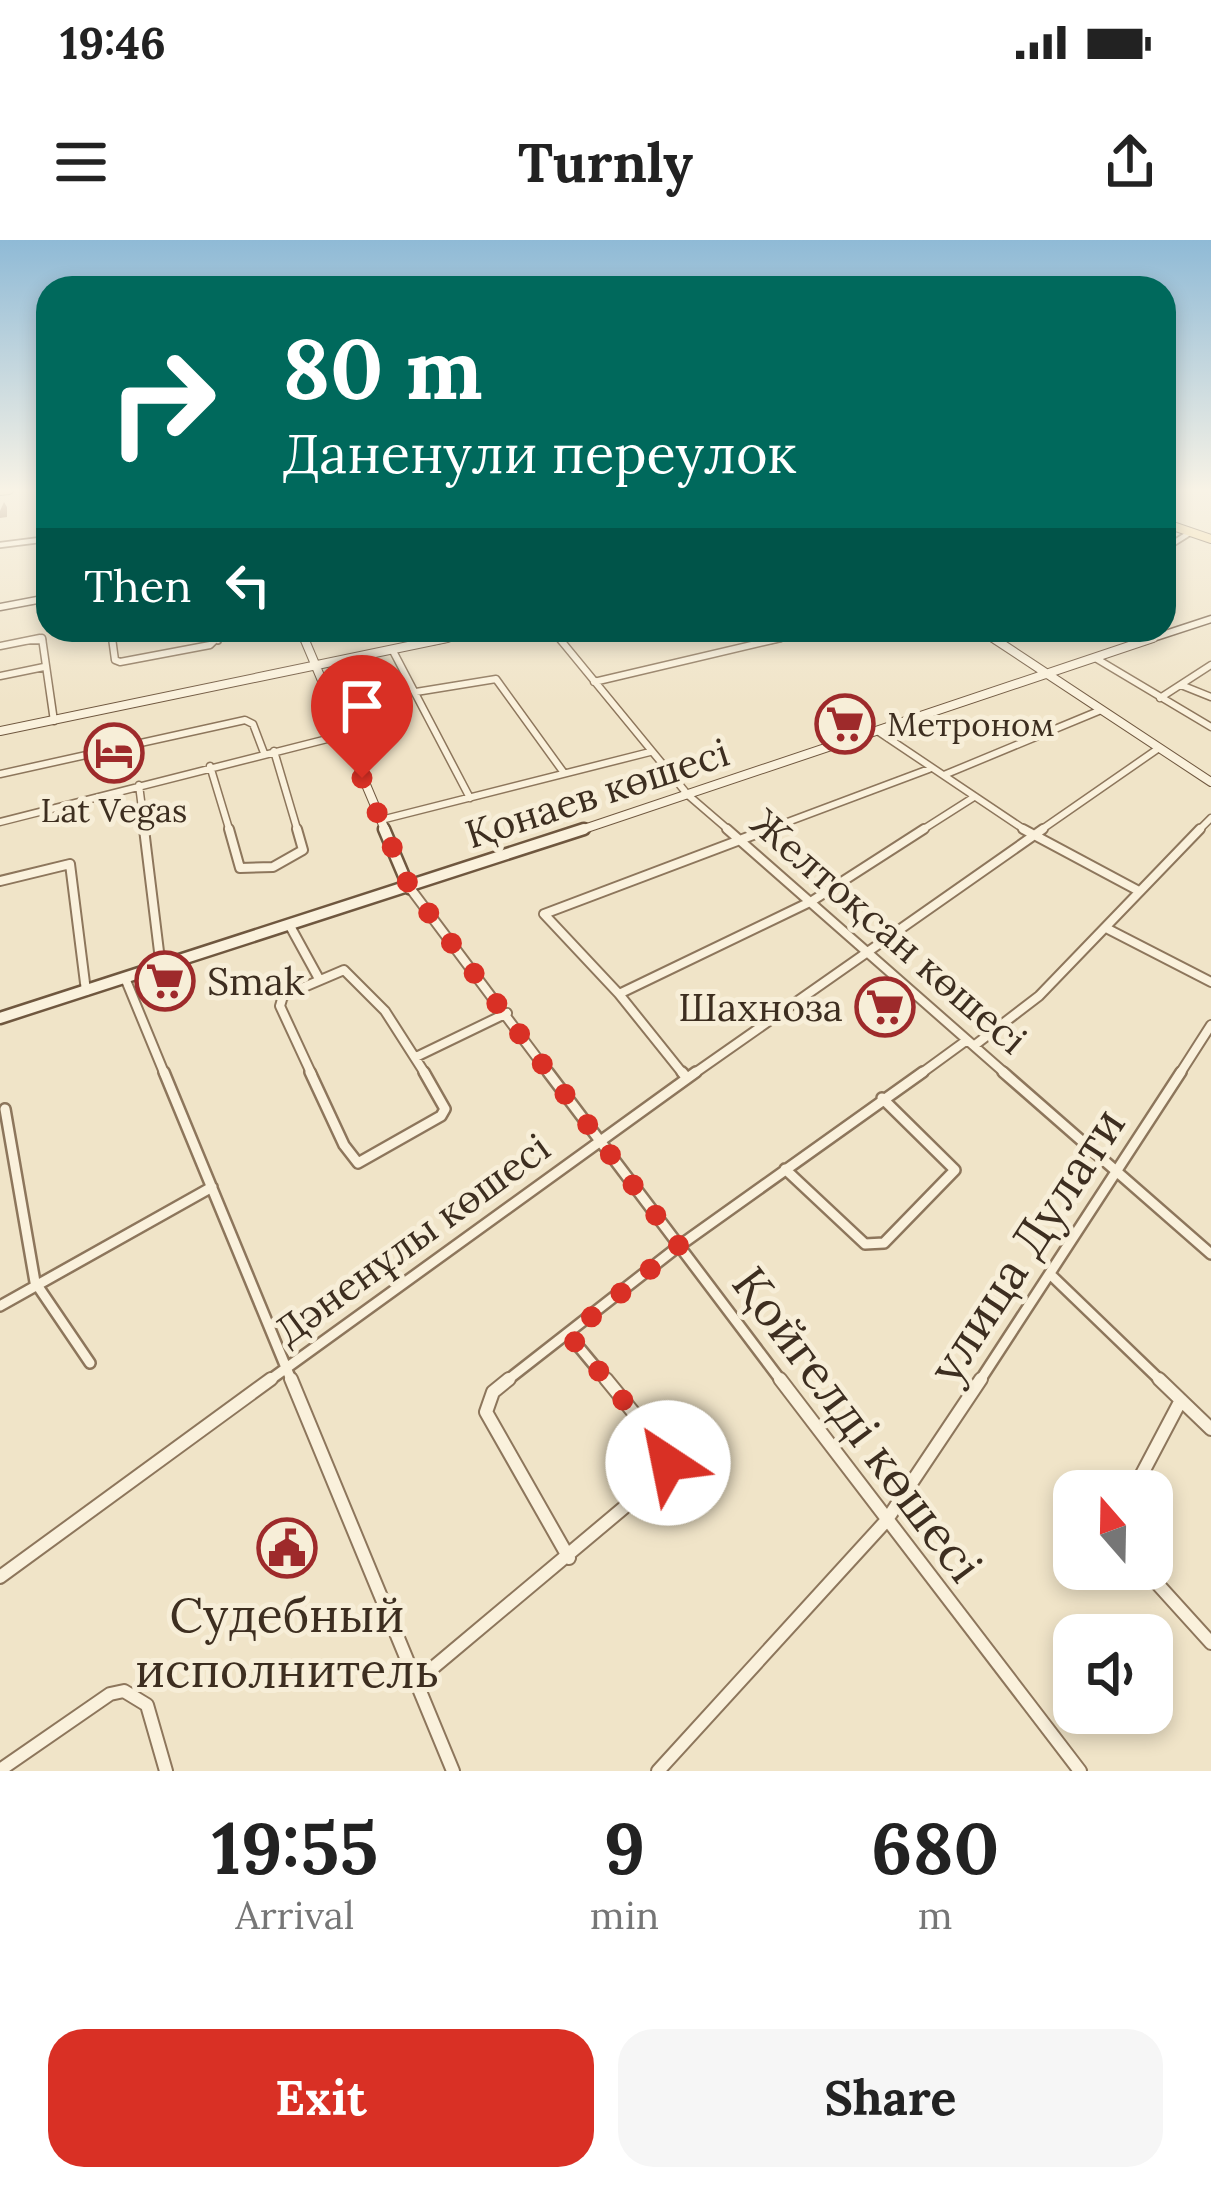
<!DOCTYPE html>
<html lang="en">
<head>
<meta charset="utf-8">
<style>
	:root { --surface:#fff; --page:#f6f6f6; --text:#222; --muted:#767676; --accent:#d93025 }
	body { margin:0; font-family:Lora,serif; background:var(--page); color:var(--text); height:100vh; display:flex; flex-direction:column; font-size:45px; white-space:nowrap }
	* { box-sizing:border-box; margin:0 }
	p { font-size:39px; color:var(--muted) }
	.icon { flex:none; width:66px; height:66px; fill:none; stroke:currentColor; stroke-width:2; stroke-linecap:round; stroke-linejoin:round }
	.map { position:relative; height:1531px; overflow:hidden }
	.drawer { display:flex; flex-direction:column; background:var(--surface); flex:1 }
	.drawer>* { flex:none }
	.banner { position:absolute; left:36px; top:36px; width:1140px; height:366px; border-radius:36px; box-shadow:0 6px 18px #0003; background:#00695c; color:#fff; overflow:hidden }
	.needle { width:78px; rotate:340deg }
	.fabs { position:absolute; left:1053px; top:1230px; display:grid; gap:24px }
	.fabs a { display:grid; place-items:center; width:120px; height:120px; border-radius:24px; background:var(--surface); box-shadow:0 6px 18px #0003; font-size:60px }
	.pin { position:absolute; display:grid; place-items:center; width:102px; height:102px; color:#fff; margin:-123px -51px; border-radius:50% 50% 50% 0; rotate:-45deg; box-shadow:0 0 12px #0007 }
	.pin .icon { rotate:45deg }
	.me { position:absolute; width:132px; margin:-66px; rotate:326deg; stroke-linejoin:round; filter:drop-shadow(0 0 9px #0008) }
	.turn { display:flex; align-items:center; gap:42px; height:252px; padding:0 48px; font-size:54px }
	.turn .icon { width:156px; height:156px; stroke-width:2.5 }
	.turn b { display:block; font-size:84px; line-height:102px }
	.then { display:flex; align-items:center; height:114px; padding:0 48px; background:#0003; gap:24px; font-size:45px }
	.eta { display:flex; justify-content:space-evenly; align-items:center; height:204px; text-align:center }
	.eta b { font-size:72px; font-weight:700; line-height:84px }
	.primary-button { display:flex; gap:24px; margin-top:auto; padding:24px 48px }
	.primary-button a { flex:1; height:138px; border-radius:36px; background:var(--accent); color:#fff; font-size:48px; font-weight:700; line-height:138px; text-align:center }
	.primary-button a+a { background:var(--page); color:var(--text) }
	.status { display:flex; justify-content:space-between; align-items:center; height:84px; padding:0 60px; background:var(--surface); direction:ltr }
	.status svg { height:33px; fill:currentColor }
	header { display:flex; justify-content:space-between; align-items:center; height:156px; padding:0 48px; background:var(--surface); font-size:54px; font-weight:700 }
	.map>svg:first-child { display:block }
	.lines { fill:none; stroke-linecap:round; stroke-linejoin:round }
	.street-far4-casing { stroke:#8d765c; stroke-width:8 }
	.street-far3-casing { stroke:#8d765c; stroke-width:9 }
	.street-far2-casing { stroke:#8d765c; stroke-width:12 }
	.street-far1-casing { stroke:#8d765c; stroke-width:14 }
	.street-casing { stroke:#8d765c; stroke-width:16 }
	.secondary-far2-casing { stroke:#6f573f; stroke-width:9 }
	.secondary-far1-casing { stroke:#6f573f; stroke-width:10 }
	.secondary-casing { stroke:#6f573f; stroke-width:15 }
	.primary-casing { stroke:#5b4430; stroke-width:10 }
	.street-far4 { stroke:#faf1dc; stroke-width:4.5 }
	.street-far3 { stroke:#faf1dc; stroke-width:6 }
	.street-far2 { stroke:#faf1dc; stroke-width:8 }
	.street-far1 { stroke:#faf1dc; stroke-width:9 }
	.street { stroke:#faf1dc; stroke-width:12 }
	.secondary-far2 { stroke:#faf1dc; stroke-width:6 }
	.secondary-far1 { stroke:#faf1dc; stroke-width:8 }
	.secondary { stroke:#faf1dc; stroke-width:10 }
	.primary { stroke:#f3d9a0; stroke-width:8 }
	.shaded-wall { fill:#916f58 }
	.route { stroke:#d93025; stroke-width:21; stroke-dasharray:0 37.8 }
	.labels { text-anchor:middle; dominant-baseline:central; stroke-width:10; stroke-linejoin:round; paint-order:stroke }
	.far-poi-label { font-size:33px; fill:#3d2e20; stroke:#f7eed8; text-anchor:start }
	.street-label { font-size:39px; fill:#3d2e20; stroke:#f7eed8 }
	.poi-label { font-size:39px; fill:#3d2e20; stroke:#f7eed8; text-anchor:start }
	.near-street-label { font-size:48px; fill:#3d2e20; stroke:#f7eed8 }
	.near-poi-label { font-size:48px; fill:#3d2e20; stroke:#f7eed8 }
</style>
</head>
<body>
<div class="status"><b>19:46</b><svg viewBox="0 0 49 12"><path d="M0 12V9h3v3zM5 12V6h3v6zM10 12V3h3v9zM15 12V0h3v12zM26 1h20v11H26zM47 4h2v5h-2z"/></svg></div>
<header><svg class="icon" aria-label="menu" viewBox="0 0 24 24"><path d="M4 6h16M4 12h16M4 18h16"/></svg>Turnly<svg class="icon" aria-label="share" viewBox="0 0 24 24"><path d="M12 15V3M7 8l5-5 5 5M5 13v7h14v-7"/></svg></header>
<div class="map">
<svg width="1211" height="1531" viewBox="0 0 1211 1531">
	<rect width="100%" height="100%" fill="#f0e4c8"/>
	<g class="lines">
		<defs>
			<path id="street-far4" d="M0 305 48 299
				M1164 309 1191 292
				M111 390 113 401
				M216 390 218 401
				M552 390 561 401
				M24 401H43
				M768 401 817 390"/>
			<path id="street-far3" d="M42 398 54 481
				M112 398 115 420 120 422 210 405 217 398
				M559 398 688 555 731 592
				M0 406 40 398
				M393 411 470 558
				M1097 419 1211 487
				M0 436 44 427
				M594 442 781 398
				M1181 445 1211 457
				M416 452 496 439 564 533
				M1160 458 1211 425
				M879 492 1028 592
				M274 511 298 592
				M210 526 230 592
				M0 534 245 480 253 484 264 513
				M944 535 1101 470
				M139 545 145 592
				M381 580 650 512
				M0 582 343 495
				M761 592 929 529
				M919 592 974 557
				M1038 592 1159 508
				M1197 592 1211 578"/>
			<path id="street-far2" d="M144 589 161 728
				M229 589 240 628 273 627 303 610 297 589
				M727 589 1007 835
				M1023 589 1137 650
				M0 641 70 624 86 751
				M410 648 550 835
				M290 686 318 737
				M1106 688 1211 742
				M125 738 165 835
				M619 754 812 661 924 589
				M975 805 1039 756 1200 589
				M416 817 507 773
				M312 835 280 766 283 756 344 730 385 771 426 835
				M684 835 619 754 544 674 769 589
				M692 835 1043 589
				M919 835 967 800
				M1179 835 1211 785"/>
			<path id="street-far1" d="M164 832 292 1142
				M310 832 344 905 358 923 441 876 445 869 424 832
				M548 832 782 1142
				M682 832 687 838
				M1003 832 1211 1014
				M5 869 35 1042 90 1123
				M785 929 865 1004 884 1003 955 930 882 858
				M1052 1036 1162 1142
				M0 1066 212 947
				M569 1095 608 1142
				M267 1142 696 832
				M505 1142 679 1006 923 832
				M979 1142 1181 832"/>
			<path id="street" d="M291 1139 453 1531
				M509 1139 493 1152 486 1172 569 1318
				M780 1139 1080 1531
				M1159 1139 1211 1189
				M1133 1251 1181 1160
				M1144 1329 1211 1403
				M0 1337 271 1139
				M416 1442 664 1234 665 1211 606 1139
				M0 1530 110 1454 124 1451 147 1465 166 1531
				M658 1531 886 1281 981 1139"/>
			<path id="secondary-far2" d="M0 367 48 358
				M300 390 305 401
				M980 390 997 401
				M433 401 488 390
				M1144 401 1211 379"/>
			<path id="secondary-far1" d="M304 398 386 592
				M993 398 1211 542
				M0 491 447 398
				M575 592 1153 398"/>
			<path id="secondary" d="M384 589 409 648
				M0 778 584 589"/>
			<path id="primary" d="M0 251 9 250
				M1164 283 1211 299"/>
		</defs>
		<use href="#street-far4" class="street-far4-casing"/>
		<use href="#street-far3" class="street-far3-casing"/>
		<use href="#street-far2" class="street-far2-casing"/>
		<use href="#street-far1" class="street-far1-casing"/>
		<use href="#street" class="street-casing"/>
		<use href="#secondary-far2" class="secondary-far2-casing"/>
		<use href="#secondary-far1" class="secondary-far1-casing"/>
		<use href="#secondary" class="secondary-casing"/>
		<use href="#primary" class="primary-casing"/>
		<use href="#street-far4" class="street-far4"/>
		<use href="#street-far3" class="street-far3"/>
		<use href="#street-far2" class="street-far2"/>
		<use href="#street-far1" class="street-far1"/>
		<use href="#street" class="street"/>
		<use href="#secondary-far2" class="secondary-far2"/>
		<use href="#secondary-far1" class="secondary-far1"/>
		<use href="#secondary" class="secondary"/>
		<use href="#primary" class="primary"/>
	</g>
	<path class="shaded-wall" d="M4 262 7 267V277L0 278V271Z"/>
	<linearGradient id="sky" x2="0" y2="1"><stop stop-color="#8fbad6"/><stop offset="0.54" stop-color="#f8f3e6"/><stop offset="1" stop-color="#f8f3e6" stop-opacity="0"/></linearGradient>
	<rect width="1211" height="464" fill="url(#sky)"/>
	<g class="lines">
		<path class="route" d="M362 538 410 648 679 1006 569 1095 665 1211 668 1223"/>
	</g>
	<defs>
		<symbol id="supermarket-ring" viewBox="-11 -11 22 22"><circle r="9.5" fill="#f7eed8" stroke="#9e2a2b" stroke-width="1.5"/><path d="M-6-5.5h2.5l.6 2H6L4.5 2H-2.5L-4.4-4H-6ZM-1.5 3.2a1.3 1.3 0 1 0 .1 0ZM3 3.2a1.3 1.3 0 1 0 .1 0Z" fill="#9e2a2b"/></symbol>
		<symbol id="hotel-ring" viewBox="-11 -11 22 22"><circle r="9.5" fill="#f7eed8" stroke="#9e2a2b" stroke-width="1.5"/><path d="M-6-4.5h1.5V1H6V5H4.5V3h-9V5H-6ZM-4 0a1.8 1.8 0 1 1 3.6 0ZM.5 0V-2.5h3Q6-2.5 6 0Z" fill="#9e2a2b"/></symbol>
		<symbol id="civic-ring" viewBox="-11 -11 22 22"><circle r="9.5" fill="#f7eed8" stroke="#9e2a2b" stroke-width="1.5"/><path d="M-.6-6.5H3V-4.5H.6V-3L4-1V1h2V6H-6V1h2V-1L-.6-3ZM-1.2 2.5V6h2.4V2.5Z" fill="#9e2a2b"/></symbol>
	</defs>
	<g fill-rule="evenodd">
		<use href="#supermarket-ring" x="812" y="451" width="66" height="66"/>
		<use href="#hotel-ring" x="81" y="480" width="66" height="66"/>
		<use href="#supermarket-ring" x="132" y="708" width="66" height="66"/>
		<use href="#supermarket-ring" x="852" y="734" width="66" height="66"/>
		<use href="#civic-ring" x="254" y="1275" width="66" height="66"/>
	</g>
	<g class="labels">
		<g class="far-poi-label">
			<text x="887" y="484">Метроном</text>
			<text x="114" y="570" text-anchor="middle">Lat Vegas</text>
		</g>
		<g class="street-label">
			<text transform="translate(597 553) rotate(-18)">Қонаев көшесі</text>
			<text transform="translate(889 691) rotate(41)">Желтоқсан көшесі</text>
			<text transform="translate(412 999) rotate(-36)">Дәненұлы көшесі</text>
		</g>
		<g class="poi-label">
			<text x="207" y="741">Smak</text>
			<text x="843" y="767" text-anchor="end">Шахноза</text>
		</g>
		<g class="near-street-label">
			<text transform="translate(1026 1005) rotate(-57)">улица Дулати</text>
			<text transform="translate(858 1184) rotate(53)">Қойгелді көшесі</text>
		</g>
		<g class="near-poi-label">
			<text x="287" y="1374">Судебный<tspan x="287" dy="55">исполнитель</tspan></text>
		</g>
	</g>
</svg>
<div class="fabs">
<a><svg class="needle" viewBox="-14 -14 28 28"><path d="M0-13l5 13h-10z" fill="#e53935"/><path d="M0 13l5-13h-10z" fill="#767676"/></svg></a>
<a><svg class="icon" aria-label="sound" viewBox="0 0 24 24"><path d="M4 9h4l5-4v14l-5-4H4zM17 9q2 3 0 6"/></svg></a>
</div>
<div class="pin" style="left:362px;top:538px;background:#d93025"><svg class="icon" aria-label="arrive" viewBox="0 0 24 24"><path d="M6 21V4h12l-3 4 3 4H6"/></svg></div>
<svg class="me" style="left:668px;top:1223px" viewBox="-20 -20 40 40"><circle r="19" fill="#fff"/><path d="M0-13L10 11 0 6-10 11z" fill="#d93025"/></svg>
<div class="banner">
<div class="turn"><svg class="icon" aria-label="right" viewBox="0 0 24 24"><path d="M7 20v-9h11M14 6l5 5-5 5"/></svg><div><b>80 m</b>Даненули переулок</div></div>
<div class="then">Then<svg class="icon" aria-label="left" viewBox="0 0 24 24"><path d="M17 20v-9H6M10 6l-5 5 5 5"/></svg></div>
</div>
</div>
<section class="drawer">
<div class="eta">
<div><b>19:55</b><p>Arrival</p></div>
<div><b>9</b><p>min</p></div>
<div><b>680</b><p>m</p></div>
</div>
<div class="primary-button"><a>Exit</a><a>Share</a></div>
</section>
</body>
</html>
